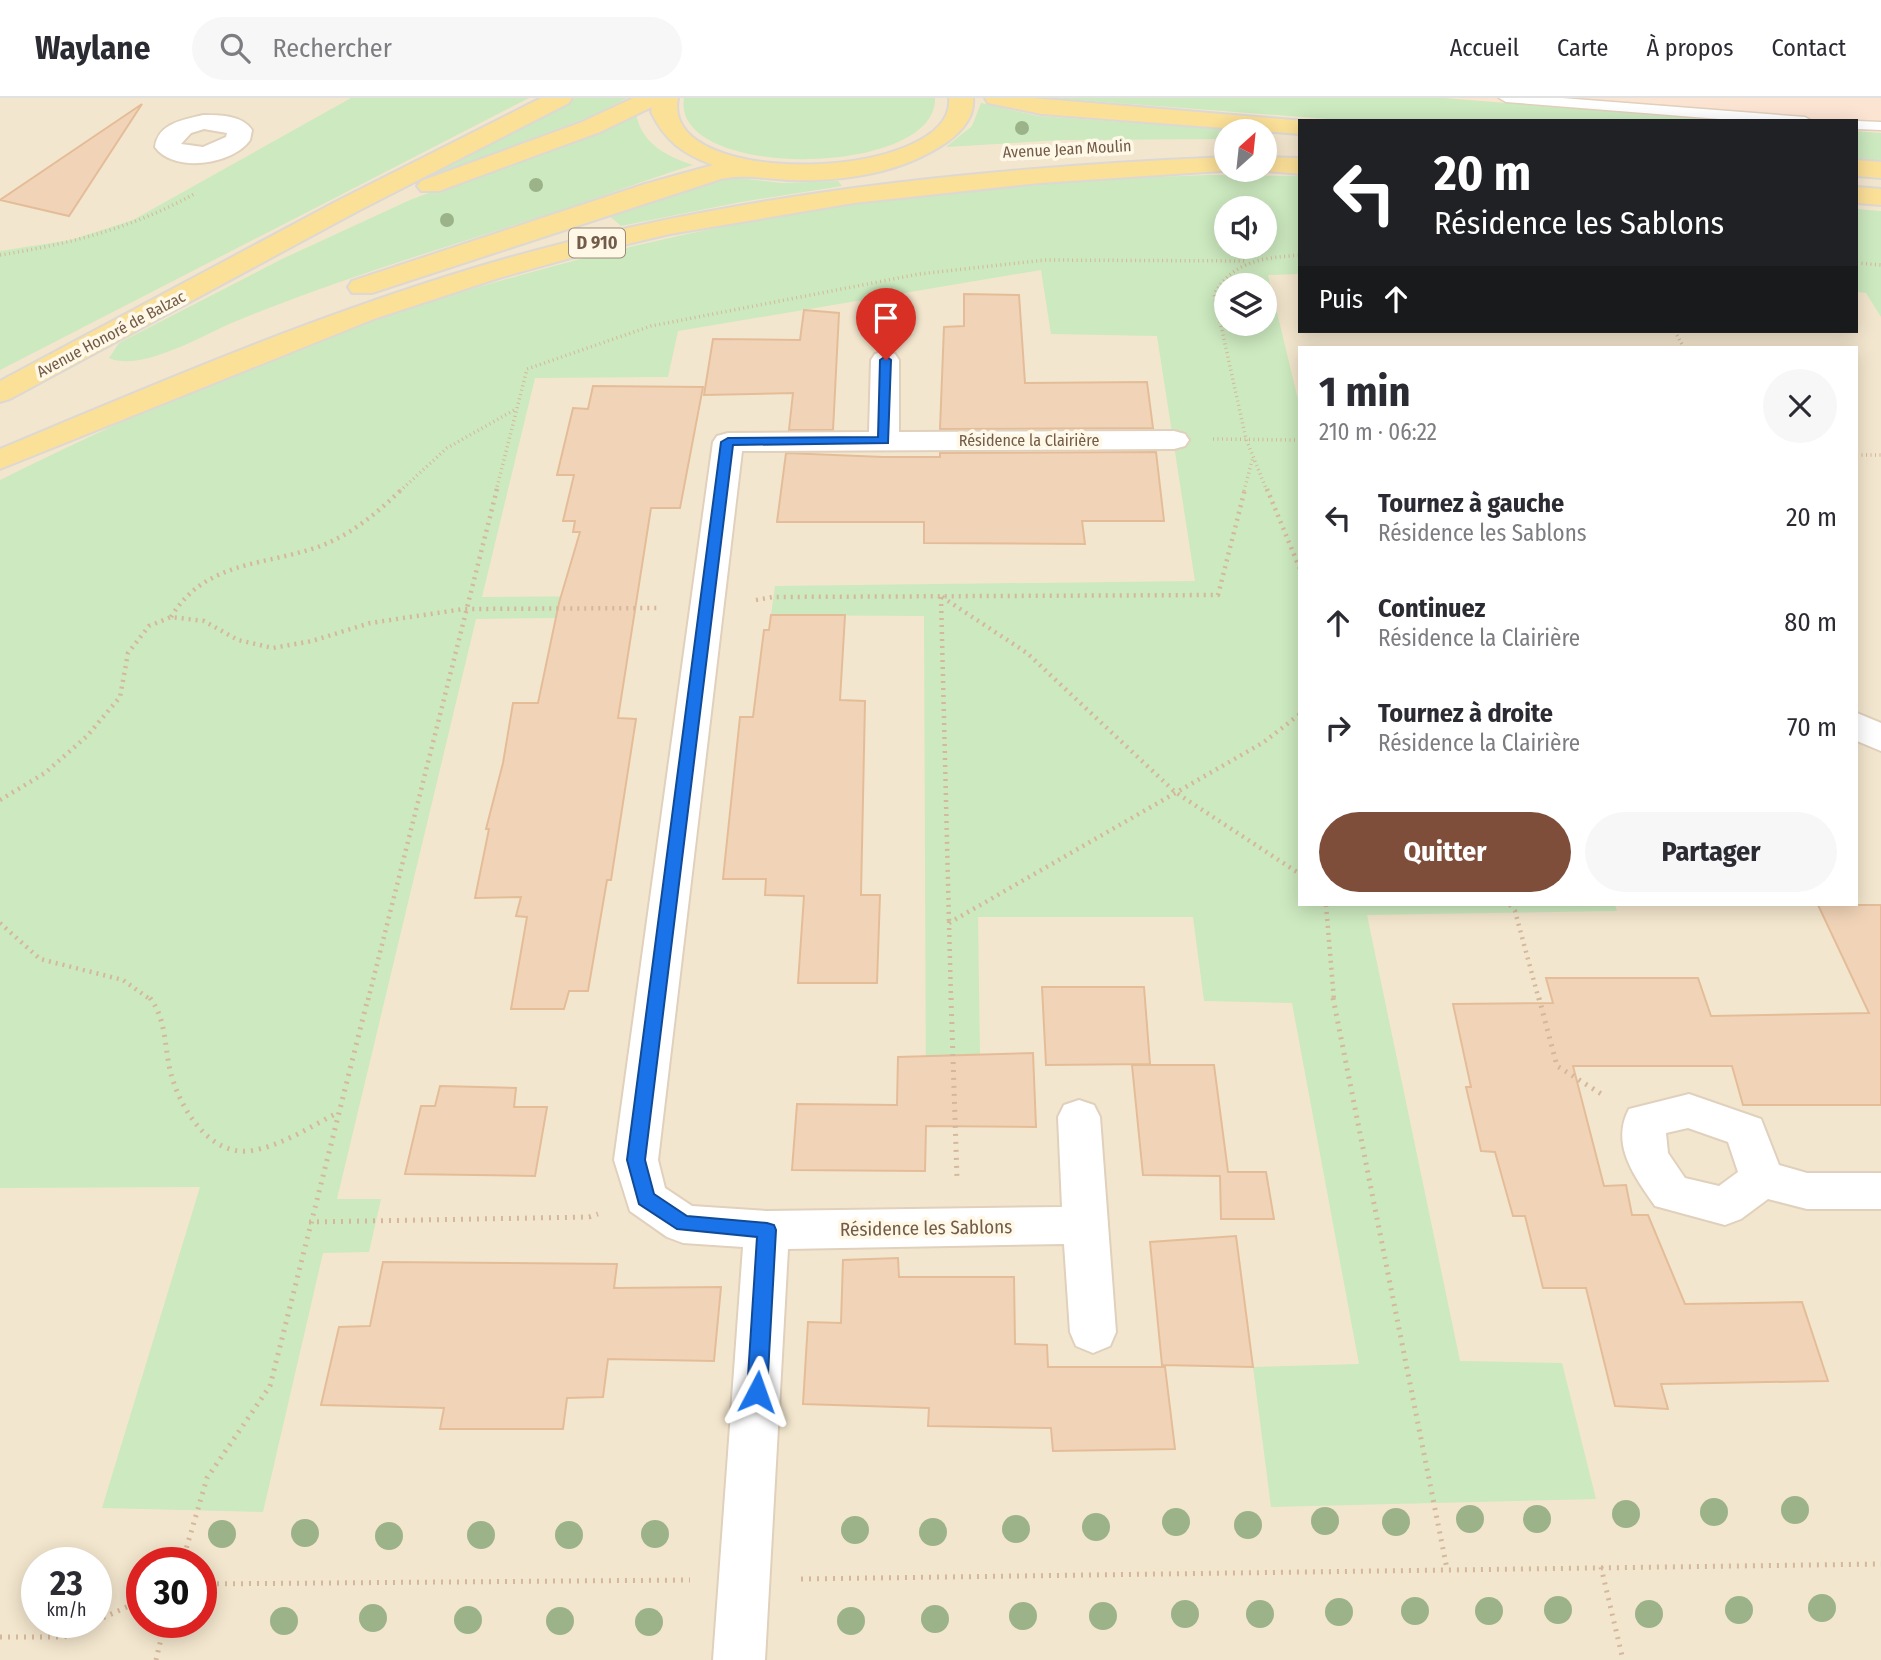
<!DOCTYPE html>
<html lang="fr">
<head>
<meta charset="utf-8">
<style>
	:root { --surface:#fff; --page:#f7f7f7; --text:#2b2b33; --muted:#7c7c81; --line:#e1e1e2; --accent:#7f4e3b }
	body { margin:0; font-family:"Fira Sans Condensed",sans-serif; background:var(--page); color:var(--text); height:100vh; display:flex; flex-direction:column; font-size:26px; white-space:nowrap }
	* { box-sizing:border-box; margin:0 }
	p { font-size:23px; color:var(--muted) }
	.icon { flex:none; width:38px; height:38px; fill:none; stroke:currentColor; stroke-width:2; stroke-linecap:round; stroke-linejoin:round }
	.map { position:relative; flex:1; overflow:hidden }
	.panel { position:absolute; left:1298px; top:248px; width:560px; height:560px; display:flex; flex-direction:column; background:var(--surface); border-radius:0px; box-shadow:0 4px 18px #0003 }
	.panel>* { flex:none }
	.banner { position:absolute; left:1298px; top:21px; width:560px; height:214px; border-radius:0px; box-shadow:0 4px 18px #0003; background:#202124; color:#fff; overflow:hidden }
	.needle { width:46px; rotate:27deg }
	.tools { position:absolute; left:1214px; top:21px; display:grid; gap:14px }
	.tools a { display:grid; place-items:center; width:63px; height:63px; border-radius:50%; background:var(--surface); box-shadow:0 4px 18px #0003; font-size:35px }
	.speed { position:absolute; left:21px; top:1449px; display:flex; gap:14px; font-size:35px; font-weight:700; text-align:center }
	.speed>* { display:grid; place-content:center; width:91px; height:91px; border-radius:50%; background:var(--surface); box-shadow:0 4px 18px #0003; line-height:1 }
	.speed small { font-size:18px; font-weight:400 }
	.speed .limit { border:10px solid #d22; background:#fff; color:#111 }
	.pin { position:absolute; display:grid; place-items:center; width:60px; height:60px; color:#fff; margin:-72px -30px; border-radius:50% 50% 50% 0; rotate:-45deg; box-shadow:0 0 7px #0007 }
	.pin .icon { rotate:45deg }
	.me { position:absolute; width:77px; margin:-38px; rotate:4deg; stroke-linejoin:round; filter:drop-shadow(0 0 5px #0008) }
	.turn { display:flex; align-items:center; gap:24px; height:147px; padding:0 21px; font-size:32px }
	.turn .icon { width:91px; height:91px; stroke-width:2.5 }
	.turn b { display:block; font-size:49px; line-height:60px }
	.then { display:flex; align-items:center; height:66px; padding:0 21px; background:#0003; gap:14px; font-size:26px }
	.round { display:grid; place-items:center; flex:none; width:74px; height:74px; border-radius:37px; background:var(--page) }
	.summary { display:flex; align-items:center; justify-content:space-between; height:119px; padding:0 21px }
	h1 { font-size:42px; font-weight:700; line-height:52px }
	.primary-button { display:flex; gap:14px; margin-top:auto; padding:14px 21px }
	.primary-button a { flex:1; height:80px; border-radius:42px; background:var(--accent); color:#fff; font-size:28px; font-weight:700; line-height:80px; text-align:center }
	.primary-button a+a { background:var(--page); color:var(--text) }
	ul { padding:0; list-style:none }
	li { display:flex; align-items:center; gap:21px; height:105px; padding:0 21px }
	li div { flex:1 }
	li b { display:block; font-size:26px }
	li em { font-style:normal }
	header { display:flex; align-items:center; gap:42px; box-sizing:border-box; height:98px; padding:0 35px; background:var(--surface); border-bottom:2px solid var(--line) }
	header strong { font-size:33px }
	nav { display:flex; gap:38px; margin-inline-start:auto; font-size:24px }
	.search { width:490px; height:63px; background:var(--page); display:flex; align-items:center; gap:18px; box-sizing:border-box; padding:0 24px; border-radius:38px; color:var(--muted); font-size:26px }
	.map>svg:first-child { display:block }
	.residential { fill:#f3e6ce; fill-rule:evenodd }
	.commercial { fill:#fce4d3 }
	.green { fill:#cce9bf; fill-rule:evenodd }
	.building { fill:#f1d4b8; stroke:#e4bd98; stroke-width:2 }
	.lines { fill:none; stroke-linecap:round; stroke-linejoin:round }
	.service-casing { stroke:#e0d0bc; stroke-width:3 }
	.minor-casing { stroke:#e0d0bc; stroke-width:4 }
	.primary-casing { stroke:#ddd8d3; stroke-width:4 }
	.path-far2 { stroke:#d5b89b; stroke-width:3.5; stroke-dasharray:1 3.5; stroke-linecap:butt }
	.path-far1 { stroke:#d5b89b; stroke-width:4.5; stroke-dasharray:2 5; stroke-linecap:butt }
	.path { stroke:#d5b89b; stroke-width:5; stroke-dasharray:2 6; stroke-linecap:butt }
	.service { fill:#fff; fill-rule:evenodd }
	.minor { fill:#fff; fill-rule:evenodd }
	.primary { fill:#fbe098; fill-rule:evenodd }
	.tree { fill:#9cb389 }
	.route { fill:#1a73e8; stroke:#114b97; stroke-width:2 }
	.labels { text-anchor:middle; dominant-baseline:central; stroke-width:7; stroke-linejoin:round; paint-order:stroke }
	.far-street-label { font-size:16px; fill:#725b48; stroke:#fff8e6 }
	.shield { fill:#fff8e6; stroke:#9c8a77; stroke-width:2 }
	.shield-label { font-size:18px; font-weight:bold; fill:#725b48 }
	.street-label { font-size:19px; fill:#725b48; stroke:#fff8e6 }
</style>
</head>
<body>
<header>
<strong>Waylane</strong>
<div class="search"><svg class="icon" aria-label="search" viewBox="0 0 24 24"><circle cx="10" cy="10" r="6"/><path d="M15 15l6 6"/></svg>Rechercher</div>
<nav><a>Accueil</a><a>Carte</a><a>À propos</a><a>Contact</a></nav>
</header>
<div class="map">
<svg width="1881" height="1562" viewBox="0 0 1881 1562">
	<rect width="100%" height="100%" fill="#fcf4e0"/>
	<path class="residential" d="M0 0H1881V1562H0ZM1300 23H1857V233H1300ZM1227 33H1265V72H1227ZM1227 110H1265V149H1227ZM1227 187H1265V226H1227ZM1300 250H1857V807H1300ZM37 1465H96V1524H37ZM142 1465H201V1524H142Z"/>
	<path class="commercial" d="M1138 0H1881V54L1857 52V23H1452Z"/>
	<path class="green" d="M351 0H529L0 272V153L71 142 133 122Z
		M575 0H627L592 18 394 92 390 90Z
		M684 0H935C938 80 670 83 684 0Z
		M1052 0H1444L1730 23H1354Z
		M981 5 1038 18 1249 33H1227V41L1062 42 946 49 972 28Z
		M636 16C642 46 666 58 693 67 645 82 599 100 552 115 443 150 335 182 229 226 200 239 140 274 109 260L119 245 282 161 410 102Z
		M1857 33 1881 35V63L1857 61Z
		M1208 77 1300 78V176L1268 177 1300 310V807H1615L1617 813 1367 817 1460 1263 1562 1265 1596 1401 1271 1409 1253 1269 1359 1266 1292 905 1204 903 1193 819H978L981 1028 926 1007 924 518 771 517 775 488 1195 483 1157 238 1051 236 1041 172 678 233 668 279 535 280 482 499 632 498 556 520 476 521 337 1101H381L369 1154 323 1155 263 1414 102 1410 200 1089 0 1090V382C119 324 239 267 365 225 566 157 776 110 987 89 1060 82 1134 80 1208 77ZM1227 110H1265V149H1227ZM1227 187H1265V226H1227Z
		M731 79 782 85 838 83 842 88 741 104 621 128 606 115 696 84Z
		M1857 111 1881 113V219L1866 195 1857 194Z"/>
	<path class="building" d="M142 6 69 118 0 102Z
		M964 196 1019 197 1025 285 1147 284 1153 330 940 331 944 229 964 228Z
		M804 212 839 215 833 332H789L793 295 704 297 713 241 800 242Z
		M593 288 703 289 680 410H651L618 620 636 621 611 782H607L588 893H569L564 911H511L527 819 516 818 521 799 475 800 489 731H486L503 665 513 605H538L559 505 580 434H573L575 423H563L574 377H557L573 310 588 311Z
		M1156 354 1164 423H1082L1085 446 924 445V424H777L786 355 883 359H940V355Z
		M771 517H845L840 602 865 603 861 797H880L877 885H798L804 798 765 797 766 781H723L740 619H753L764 532H769Z
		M1818 807H1881V1007H1743L1732 968H1573L1604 1088 1626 1087 1632 1117H1648L1685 1206 1802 1204 1828 1283 1661 1286 1668 1311 1615 1308 1586 1190H1543L1525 1118H1513L1495 1054 1481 1053 1466 989H1471L1453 906 1553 905 1546 880H1698L1711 918 1869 915Z
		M1042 889H1144L1150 966 1046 967Z
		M1033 955 1036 1029 926 1028 925 1073 792 1072 797 1006 897 1007 898 959Z
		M1132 967H1214L1228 1074H1266L1274 1121H1221L1220 1078 1143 1077Z
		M440 988 516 990 514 1009H547L535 1078 405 1076 421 1008H435Z
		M1236 1138 1253 1269 1162 1267 1150 1144Z
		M898 1160 899 1179H1014L1015 1246 1047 1247 1048 1269H1165L1175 1351 1053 1353 1051 1330 928 1328 929 1310 803 1306 808 1224 841 1225 843 1162Z
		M383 1164 617 1166 614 1190 721 1189 714 1263 608 1261 603 1299 567 1300 563 1331H440L444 1310 321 1307 339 1229 370 1228Z"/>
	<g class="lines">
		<defs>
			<path id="service" d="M1499 0H1562L1805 19 1812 23H1745L1506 4Z
				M1857 23 1881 24V32L1857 31Z"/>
			<path id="minor" d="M203 17C220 17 242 17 252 32L250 42C234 66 174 76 155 49 158 25 183 22 203 17ZM204 31 227 35 226 39 203 49 181 46 191 35Z
				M885 253 895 256 899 262V334L1174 333 1185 336 1189 342 1185 348 1174 351 742 353 658 1062 665 1090 692 1108 767 1113 1062 1109 1058 1019 1064 1007 1079 1002 1094 1007 1100 1019 1116 1234 1110 1248 1093 1255 1076 1248 1070 1234 1064 1146 788 1151 765 1562H713L743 1149 683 1145 667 1139 630 1113 614 1062 713 344 717 338 728 335 869 334 871 262 875 256Z
				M1857 615 1881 625V653L1857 643Z
				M1689 996 1761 1021 1779 1067 1807 1075H1881V1111H1807L1768 1101 1741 1121 1725 1127 1655 1108C1635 1079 1610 1047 1629 1011ZM1688 1030 1728 1044 1738 1074 1719 1088 1685 1080 1668 1055 1666 1035Z"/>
			<path id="primary" d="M541 0H572L569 5 358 113 10 301 0 304V283L339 102Z
				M633 0H678C659 94 957 83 949 0H973C975 19 961 34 947 44 902 75 844 84 791 82 766 81 746 76 721 81L372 195H352L348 189 352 183 645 86 713 67C683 56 665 43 651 14L652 9 600 34 439 93H421L417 88 421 83 582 24Z
				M985 0H1033L1305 23H1300V36L1041 16 988 5Z
				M1227 59V72H1236L1040 85 854 105 670 136 585 156 499 180 374 221 0 371V351C157 285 314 218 477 169 721 96 974 70 1227 59Z
				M1265 59 1300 60V76L1256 72H1265Z
				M1857 62 1881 64V80L1857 78Z
				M1857 89 1881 91V107L1857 105Z"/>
		</defs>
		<use href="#service" class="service-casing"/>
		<use href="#minor" class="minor-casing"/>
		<use href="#primary" class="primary-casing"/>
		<path class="path-far2" d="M0 157C69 146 133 130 194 96
			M1857 165 1881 167
			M1675 233 1684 250
			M1213 341 1300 342
			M1857 357H1881
			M400 393 447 350 516 311
			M496 393 527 271 651 228 919 176 1045 162 1247 163
			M1244 393 1253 359
			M1267 393 1246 341 1214 196C1234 162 1264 160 1300 157"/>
		<path class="path-far1" d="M1267 391 1300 471
			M941 499 949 825
			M942 499 1027 555 1175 694 1300 776
			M756 502 773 499 1218 497 1245 391
			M171 519C205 463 262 468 318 449 351 437 377 415 402 391
			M0 702 45 675 87 638 120 599 128 555 149 528 171 519 204 523 238 542 273 550 312 543 370 525 464 511 660 510
			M1326 807 1334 902
			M1510 807 1515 813 1539 902
			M0 825 40 861 123 882 151 902
			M368 902 497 391
			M951 902 949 825 1264 644 1300 616"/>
		<path class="path" d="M150 900C167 922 164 950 171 976 180 1009 208 1057 249 1053 279 1049 310 1029 337 1015
			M951 900 957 1080
			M1333 900 1447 1471
			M1539 900 1557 968 1603 997
			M309 1124 589 1119 598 1116
			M182 1465 207 1380 270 1288 368 900
			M1601 1469 1623 1562
			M801 1481 1881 1466
			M201 1486 690 1482
			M96 1523 142 1502
			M0 1539H64L95 1524
			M156 1562 165 1524"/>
		<use href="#service" class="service"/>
		<use href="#minor" class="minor"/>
		<use href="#primary" class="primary"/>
	</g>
	<g class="tree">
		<circle cx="1022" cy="30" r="7"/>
		<circle cx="536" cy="87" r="7"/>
		<circle cx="447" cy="122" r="7"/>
		<circle cx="1795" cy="1412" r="14"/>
		<circle cx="1714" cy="1414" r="14"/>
		<circle cx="1626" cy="1416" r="14"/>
		<circle cx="1470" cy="1421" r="14"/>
		<circle cx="1537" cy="1421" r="14"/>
		<circle cx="1325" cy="1423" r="14"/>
		<circle cx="1176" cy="1424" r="14"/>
		<circle cx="1396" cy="1424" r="14"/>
		<circle cx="1248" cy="1427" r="14"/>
		<circle cx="1096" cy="1429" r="14"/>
		<circle cx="1016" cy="1431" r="14"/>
		<circle cx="855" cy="1432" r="14"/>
		<circle cx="933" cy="1434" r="14"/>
		<circle cx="305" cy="1435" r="14"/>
		<circle cx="222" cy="1436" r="14"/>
		<circle cx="655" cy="1436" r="14"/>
		<circle cx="481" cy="1437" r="14"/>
		<circle cx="569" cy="1437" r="14"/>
		<circle cx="389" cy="1438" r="14"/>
		<circle cx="1822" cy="1510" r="14"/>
		<circle cx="1558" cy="1512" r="14"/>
		<circle cx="1739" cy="1512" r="14"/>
		<circle cx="1415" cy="1513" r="14"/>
		<circle cx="1489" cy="1513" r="14"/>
		<circle cx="1339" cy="1514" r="14"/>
		<circle cx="1185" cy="1516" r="14"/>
		<circle cx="1260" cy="1516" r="14"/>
		<circle cx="1649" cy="1516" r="14"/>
		<circle cx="1023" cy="1518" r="14"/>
		<circle cx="1103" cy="1518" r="14"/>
		<circle cx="373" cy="1520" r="14"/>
		<circle cx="935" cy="1521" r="14"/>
		<circle cx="468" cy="1522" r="14"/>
		<circle cx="284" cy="1523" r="14"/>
		<circle cx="560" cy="1523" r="14"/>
		<circle cx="851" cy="1523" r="14"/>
		<circle cx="649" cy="1524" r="14"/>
	</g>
	<path class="route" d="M886 258 891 262 888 345 733 347 645 1062 654 1096 687 1118 767 1125 774 1127 776 1132 767 1294 764 1300 757 1303 750 1300 747 1294 757 1139 677 1131 639 1106 627 1062 721 344 728 340 878 339 880 262Z"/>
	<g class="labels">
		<g class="far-street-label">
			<text transform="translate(1067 51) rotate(-3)">Avenue Jean Moulin</text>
			<text transform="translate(111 236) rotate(-28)">Avenue Honoré de Balzac</text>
			<text x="1029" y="342">Résidence la Clairière</text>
		</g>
		<rect class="shield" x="569" y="130.5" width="56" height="29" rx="5"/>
		<g class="shield-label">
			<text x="597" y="145">D 910</text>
		</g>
		<g class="street-label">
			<text transform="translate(926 1130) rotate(-1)">Résidence les Sablons</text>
		</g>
	</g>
</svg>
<div class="tools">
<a><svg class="needle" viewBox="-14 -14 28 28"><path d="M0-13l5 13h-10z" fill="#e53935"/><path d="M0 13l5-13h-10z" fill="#7c7c81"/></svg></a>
<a><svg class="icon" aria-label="sound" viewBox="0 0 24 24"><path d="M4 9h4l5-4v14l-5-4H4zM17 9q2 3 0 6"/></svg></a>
<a><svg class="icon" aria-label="layers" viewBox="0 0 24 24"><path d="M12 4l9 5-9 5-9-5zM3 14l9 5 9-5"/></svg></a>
</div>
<div class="speed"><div>23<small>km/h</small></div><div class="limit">30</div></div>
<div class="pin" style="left:886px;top:262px;background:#d93025"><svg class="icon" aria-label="arrive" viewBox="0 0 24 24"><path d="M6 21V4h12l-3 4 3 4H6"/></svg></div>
<svg class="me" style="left:757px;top:1294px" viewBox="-20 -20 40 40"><path d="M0-17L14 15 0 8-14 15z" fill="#1a73e8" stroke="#fff" stroke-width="4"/></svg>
<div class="banner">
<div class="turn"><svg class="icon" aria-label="left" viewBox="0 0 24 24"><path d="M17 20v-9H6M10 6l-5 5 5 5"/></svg><div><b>20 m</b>Résidence les Sablons</div></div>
<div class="then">Puis<svg class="icon" aria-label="ahead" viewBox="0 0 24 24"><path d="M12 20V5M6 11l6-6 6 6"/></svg></div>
</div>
<section class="panel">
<div class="summary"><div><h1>1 min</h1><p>210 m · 06:22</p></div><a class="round"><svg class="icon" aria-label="close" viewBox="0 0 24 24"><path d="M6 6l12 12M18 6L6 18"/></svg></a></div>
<ul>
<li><svg class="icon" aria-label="left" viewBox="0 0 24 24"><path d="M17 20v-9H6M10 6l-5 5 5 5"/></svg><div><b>Tournez à gauche</b><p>Résidence les Sablons</p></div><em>20 m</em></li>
<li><svg class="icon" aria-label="ahead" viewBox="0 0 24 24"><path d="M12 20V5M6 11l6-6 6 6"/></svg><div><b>Continuez</b><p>Résidence la Clairière</p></div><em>80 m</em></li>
<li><svg class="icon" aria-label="right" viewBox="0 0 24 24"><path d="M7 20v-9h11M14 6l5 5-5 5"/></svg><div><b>Tournez à droite</b><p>Résidence la Clairière</p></div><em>70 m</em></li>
</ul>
<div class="primary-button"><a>Quitter</a><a>Partager</a></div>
</section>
</div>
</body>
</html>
